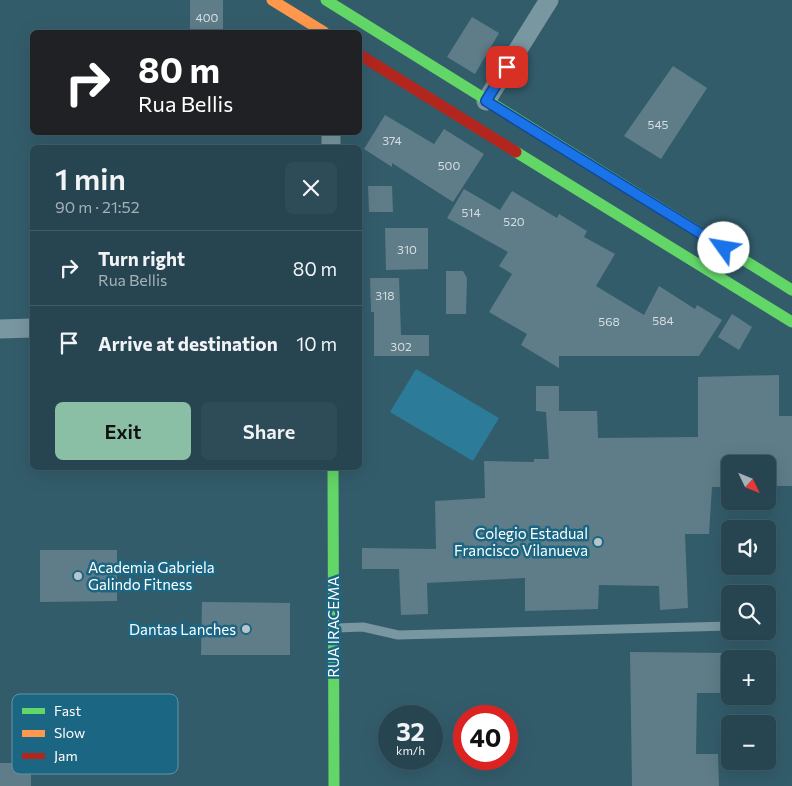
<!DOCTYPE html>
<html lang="en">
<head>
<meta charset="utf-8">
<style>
	:root { --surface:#264550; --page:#2e4c57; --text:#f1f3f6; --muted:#a4b1b7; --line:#425d67; --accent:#8abfa5 }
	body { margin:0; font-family:Commissioner,sans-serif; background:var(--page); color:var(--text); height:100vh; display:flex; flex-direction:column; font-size:19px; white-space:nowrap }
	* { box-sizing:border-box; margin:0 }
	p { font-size:16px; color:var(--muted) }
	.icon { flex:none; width:28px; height:28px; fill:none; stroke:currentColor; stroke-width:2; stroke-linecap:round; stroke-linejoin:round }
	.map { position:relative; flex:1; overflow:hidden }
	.side { position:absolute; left:30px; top:145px; width:332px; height:325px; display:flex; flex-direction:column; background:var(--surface); border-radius:8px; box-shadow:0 5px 20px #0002,0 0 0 1px var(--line) }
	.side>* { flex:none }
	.banner { position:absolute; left:30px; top:30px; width:332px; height:105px; border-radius:8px; box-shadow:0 5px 20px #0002,0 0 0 1px var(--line); background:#202124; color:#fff; overflow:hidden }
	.needle { width:32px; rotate:133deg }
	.fabs { position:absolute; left:721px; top:455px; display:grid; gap:10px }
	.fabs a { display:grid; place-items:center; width:55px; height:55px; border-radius:8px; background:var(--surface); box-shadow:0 5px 20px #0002,0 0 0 1px var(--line); font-size:25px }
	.speed { position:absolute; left:378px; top:705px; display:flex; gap:10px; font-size:25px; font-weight:700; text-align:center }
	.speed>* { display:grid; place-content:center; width:65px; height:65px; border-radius:50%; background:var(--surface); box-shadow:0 5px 20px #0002,0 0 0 1px var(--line); line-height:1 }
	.speed small { font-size:12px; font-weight:400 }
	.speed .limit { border:8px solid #d22; background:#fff; color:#111 }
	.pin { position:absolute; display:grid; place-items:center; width:42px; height:42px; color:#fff; margin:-21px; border-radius:10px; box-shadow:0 2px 8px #0006 }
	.me { position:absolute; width:55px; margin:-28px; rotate:302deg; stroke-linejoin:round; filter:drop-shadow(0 0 4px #0008) }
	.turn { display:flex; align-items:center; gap:18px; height:105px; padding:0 25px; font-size:22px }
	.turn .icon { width:65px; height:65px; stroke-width:2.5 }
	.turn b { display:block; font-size:35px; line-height:42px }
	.round { display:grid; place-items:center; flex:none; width:52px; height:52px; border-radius:8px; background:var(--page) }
	.headline { display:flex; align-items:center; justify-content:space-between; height:85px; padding:0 25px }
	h1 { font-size:30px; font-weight:600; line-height:38px }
	.primary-button { display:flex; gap:10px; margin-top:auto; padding:10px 25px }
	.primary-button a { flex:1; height:58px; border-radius:8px; background:var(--accent); color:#111; font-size:20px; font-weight:600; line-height:58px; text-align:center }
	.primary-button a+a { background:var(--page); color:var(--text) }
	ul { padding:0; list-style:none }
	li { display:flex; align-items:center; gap:15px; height:75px; padding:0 25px; border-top:1px solid var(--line) }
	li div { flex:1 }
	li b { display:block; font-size:19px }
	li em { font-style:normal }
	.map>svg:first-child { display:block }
	.green { fill:#2b7b99 }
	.building { fill:#5e7d88 }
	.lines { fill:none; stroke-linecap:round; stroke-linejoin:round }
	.lane { stroke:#7997a1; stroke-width:9 }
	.street { stroke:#7997a1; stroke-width:19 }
	.fast { stroke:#63d668; stroke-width:11 }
	.slow { stroke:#ff974d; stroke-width:11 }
	.jam { stroke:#b3261e; stroke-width:11 }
	.route-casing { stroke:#114b97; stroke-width:12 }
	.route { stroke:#1a73e8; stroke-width:9 }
	.poi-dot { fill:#b8c6cb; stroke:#1b6683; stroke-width:2 }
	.labels { text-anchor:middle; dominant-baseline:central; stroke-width:5; stroke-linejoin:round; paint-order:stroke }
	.number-label { font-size:12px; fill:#d7dee1 }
	.poi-label { font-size:15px; fill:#fff; stroke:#1b6683; text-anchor:end }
	.street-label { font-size:15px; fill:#fff; stroke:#1b6683 }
	.key { fill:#1b6683; stroke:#5f94a8; stroke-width:1 }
	.key-label { font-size:14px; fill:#fff }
</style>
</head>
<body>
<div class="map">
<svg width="792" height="786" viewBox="0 0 792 786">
	<rect width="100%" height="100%" fill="#335c6b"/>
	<path class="green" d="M416 369 499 418 473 461 390 412Z"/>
	<path class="building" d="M190 0H223V32H190Z
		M472 17 499 33 475 74 447 57Z
		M673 66 707 88 661 159 624 136Z
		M385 115 434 144 444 129 484 154 453 202 392 163V167L364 149Z
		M368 186H392L393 212H369Z
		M464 189 500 210 512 191 557 218 559 214 587 231 584 237 615 254 596 286 644 315 659 286 695 309 697 305 722 320 699 356H559V368L521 345 527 334 489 312 512 274 499 266 508 252 447 218Z
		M385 228H428V269L386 270Z
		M446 271H463L467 278 466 314H446Z
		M370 278H399L401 335H429V356H374V312H371Z
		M732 314 752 327 739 350 718 337Z
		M779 375V416H792V486H768V464H730V487H712L709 534H685L688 608 660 610 659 586 599 585 598 609 525 611V578L427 583 428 614 401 615 399 569H362V548L436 549 435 501 485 498 484 461 534 462V459H549L546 412 536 411V386H559V411H597L598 438 698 437V377Z
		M40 550H117V601L40 602Z
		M202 602 290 603V655H201Z
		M630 652 730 653V693H697L696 754H718L719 786H632Z
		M0 763H31V786H0Z"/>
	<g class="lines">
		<path class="lane" d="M336 628 363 627 398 635 730 626"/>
		<path class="street" d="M486 101 549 0
			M331 132V148
			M0 329 32 328"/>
		<path class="fast" d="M326 0 792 290
			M516 152 792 322
			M333 468 334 786"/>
		<path class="slow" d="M272 0 324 32"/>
		<path class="jam" d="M360 55 516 152"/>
	</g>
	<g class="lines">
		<defs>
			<path id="route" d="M507 67 486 101 724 248"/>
		</defs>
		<use href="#route" class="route-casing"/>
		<use href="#route" class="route"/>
	</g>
	<g class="poi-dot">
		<circle cx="598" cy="542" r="5"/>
		<circle cx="78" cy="576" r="5"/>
		<circle cx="246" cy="629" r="5"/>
	</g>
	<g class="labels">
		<g class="number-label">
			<text x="207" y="17">400</text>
			<text x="658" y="124">545</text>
			<text x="392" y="140">374</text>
			<text x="449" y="165">500</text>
			<text x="471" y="212">514</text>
			<text x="514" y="221">520</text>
			<text x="407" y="249">310</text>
			<text x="385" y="295">318</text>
			<text x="663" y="320">584</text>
			<text x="609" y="321">568</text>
			<text x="401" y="346">302</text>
		</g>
		<g class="poi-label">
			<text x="588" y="533">Colegio Estadual<tspan x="588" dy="17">Francisco Vilanueva</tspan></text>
			<text x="88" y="567" text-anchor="start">Academia Gabriela<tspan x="88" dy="17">Galindo Fitness</tspan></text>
			<text x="236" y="629">Dantas Lanches</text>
		</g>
		<g class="street-label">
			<text transform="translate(333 627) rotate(-90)">RUA IRACEMA</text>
		</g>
	</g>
	<rect x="12" y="694" width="166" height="80" rx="8" class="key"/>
	<rect x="22" y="708" width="23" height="6" fill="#63d668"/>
	<rect x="22" y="730" width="23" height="7" fill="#ff974d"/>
	<rect x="22" y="753" width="23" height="6" fill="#b3261e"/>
	<g class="key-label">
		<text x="54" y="716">Fast</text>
		<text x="54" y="738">Slow</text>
		<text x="54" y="761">Jam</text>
	</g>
</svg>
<div class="fabs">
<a><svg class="needle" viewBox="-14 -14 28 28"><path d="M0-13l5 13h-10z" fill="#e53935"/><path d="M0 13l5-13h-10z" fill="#a4b1b7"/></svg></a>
<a><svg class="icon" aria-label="sound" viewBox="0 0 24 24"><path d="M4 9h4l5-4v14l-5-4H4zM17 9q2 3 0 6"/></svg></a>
<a><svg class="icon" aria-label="search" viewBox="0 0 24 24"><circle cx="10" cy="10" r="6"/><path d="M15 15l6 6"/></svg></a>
<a>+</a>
<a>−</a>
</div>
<div class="speed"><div>32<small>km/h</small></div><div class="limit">40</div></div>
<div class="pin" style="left:507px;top:67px;background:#d93025"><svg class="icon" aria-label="arrive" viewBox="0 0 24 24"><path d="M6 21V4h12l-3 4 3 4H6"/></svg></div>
<svg class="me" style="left:724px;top:248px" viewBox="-20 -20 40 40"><circle r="19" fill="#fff"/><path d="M0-13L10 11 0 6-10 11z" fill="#1a73e8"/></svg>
<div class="banner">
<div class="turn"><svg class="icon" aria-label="right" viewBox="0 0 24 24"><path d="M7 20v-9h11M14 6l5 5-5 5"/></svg><div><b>80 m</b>Rua Bellis</div></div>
</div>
<section class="side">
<div class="headline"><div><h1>1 min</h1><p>90 m · 21:52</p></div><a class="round"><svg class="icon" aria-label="close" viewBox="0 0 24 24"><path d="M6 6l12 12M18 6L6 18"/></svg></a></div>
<ul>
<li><svg class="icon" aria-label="right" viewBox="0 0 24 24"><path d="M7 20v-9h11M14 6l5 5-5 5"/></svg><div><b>Turn right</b><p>Rua Bellis</p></div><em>80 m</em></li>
<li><svg class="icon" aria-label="arrive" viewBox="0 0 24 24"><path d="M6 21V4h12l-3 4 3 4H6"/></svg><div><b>Arrive at destination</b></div><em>10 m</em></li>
</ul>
<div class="primary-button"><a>Exit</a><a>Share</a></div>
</section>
</div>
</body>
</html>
